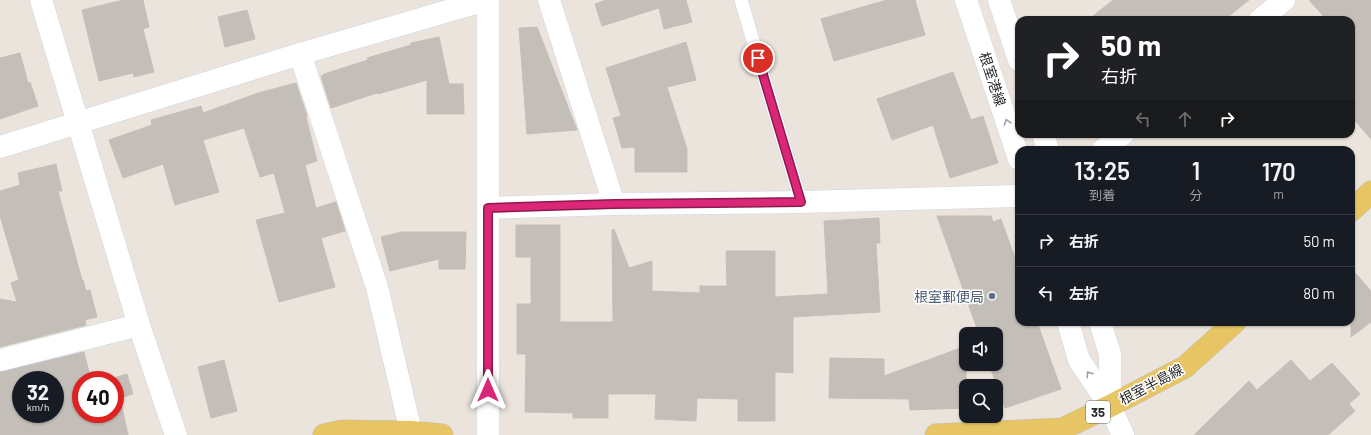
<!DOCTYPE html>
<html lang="ja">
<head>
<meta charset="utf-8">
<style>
	:root { --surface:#171b24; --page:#20242c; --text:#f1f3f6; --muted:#9ea1a6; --line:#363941 }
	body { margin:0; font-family:Barlow,"Noto Sans JP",sans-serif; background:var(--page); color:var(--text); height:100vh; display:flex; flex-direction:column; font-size:15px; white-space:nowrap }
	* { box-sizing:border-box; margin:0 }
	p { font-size:13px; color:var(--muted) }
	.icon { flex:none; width:22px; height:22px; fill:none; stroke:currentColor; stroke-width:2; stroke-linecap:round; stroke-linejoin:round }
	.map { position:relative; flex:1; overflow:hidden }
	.side { position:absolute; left:1015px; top:146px; width:340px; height:180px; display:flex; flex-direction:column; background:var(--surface); border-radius:12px; box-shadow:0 1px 3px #0004 }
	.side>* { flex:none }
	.banner { position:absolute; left:1015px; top:16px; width:340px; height:122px; border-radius:12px; box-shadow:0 1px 3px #0004; background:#202124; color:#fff; overflow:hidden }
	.fabs { position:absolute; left:959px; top:327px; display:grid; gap:8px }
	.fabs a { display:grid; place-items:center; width:44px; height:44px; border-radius:8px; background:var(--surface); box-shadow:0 1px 3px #0004; font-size:20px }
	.speed { position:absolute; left:12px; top:371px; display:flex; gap:8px; font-size:20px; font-weight:700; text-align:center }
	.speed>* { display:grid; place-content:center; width:52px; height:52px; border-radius:50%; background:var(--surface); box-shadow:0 1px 3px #0004; line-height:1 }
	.speed small { font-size:10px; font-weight:400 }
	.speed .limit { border:6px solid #d22; background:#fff; color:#111 }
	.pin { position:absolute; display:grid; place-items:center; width:34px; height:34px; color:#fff; margin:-17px; border:2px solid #fff; border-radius:50%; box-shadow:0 1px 4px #0007 }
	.me { position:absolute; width:44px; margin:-22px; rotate:0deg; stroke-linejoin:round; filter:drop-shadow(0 0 3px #0008) }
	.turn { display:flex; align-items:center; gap:14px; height:84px; padding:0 20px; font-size:18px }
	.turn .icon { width:52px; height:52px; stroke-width:2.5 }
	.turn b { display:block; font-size:28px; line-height:34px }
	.lanes { display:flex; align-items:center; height:38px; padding:0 20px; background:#0003; justify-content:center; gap:20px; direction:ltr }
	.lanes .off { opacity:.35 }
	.eta { display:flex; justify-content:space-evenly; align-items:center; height:68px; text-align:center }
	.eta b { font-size:24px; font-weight:600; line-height:28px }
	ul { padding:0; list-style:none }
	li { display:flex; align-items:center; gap:12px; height:52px; padding:0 20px; border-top:1px solid var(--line) }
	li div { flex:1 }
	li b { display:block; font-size:15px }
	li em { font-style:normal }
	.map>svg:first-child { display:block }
	.building { fill:#c3beb7; stroke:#c6bfb6; fill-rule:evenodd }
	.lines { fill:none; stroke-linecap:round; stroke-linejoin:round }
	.service-casing { stroke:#d1d5e1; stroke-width:14 }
	.minor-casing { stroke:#d1d5e1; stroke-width:23 }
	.tertiary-casing { stroke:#d1d5e1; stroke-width:23 }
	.secondary-casing { stroke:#d1d5e1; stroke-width:23 }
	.primary-casing { stroke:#c3c3c3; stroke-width:23 }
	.service { stroke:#fff; stroke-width:13 }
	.minor { stroke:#fff; stroke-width:22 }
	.tertiary { stroke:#fff; stroke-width:22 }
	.secondary { stroke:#fff; stroke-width:22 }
	.primary { stroke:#e7c564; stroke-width:22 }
	.oneway { stroke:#9f9f9f }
	.route-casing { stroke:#8e194d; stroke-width:10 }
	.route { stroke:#db2777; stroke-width:7 }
	.service-dot { fill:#5c6f8a; stroke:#fff; stroke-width:1.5 }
	.labels { text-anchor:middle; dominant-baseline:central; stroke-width:3; stroke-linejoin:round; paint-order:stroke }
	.shield { fill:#fff; stroke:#696969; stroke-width:1 }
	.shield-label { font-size:13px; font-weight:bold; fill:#292929 }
	.street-label { font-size:14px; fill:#292929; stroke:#fff }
	.service-label { font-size:14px; fill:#4e5e75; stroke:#fff; text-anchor:end }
</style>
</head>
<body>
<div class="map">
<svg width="1371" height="435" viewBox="0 0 1371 435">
	<rect width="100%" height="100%" fill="#eae4dc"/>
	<path class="building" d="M123 0H143L149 27 143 29 154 72 134 77 133 73 99 81 82 10Z
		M606 0H686L692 22 664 29 659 8 602 26 595 4Z
		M887 0H915L925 35 834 61 821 19Z
		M1113 0H1249L1224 20H1088Z
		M1309 0H1371V139L1351 116V20H1327Z
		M247 10 255 39 225 47 218 17Z
		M537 27 577 130 527 134 519 28Z
		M439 37 449 84H463L464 114H427V80L378 94 377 93 331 108 321 76 324 75V74L368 60 367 58 411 45V43Z
		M686 42 696 80 667 87 687 149V172H635V147L622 148 613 118 621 116 606 68Z
		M20 53 28 83 30 82 38 106 0 119V58Z
		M953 72 971 120 983 116 998 163 950 178 933 125 892 140 877 99Z
		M296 83 307 116 306 117 317 161 305 165 316 208 336 202 345 231 321 238 335 287 279 302 256 220 285 213 274 173 260 177 244 128 203 140 219 192 175 205 163 164 123 178 109 140 152 125 151 120 201 106 203 113 258 93Z
		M56 164 62 191H58L82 280H83L86 291 90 290 97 317 85 320 86 325 0 347V299L17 302 11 283 19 280 0 216V191L20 185 18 173Z
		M937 216H991L993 222 1001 219 1019 270V322H1037L1061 389 1005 408 989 364H996V334H979Z
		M879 218 880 243H876L880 312 793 317V373L775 372V421H738V399L697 398 696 421 655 419 656 394H608V418H573V413L525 412 526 354H517V304H531V257H516V225H560V322H613L612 230 614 229 629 268 652 261V291L700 293V286H727L726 251H775V297L828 294 824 221Z
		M402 232H466L465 269H439V259L390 271 381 237Z
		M1351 268 1371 291V322L1351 337Z
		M966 346V408L910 410 909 399 829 398 830 358 884 359V376Z
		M84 352 91 380H81V414H115V380H107L127 374 133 394 120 398 128 435H0V372ZM21 380H55V414H21Z
		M224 360 237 411 211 418 198 367Z
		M1291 360 1310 381 1332 363 1360 394 1349 404 1355 411 1328 435H1194L1249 381 1257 390Z"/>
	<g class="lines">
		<defs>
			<path id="service" d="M741 0 801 202"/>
			<path id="minor" d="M41 0 139 325 176 435
				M300 54 377 287 411 432
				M0 360 139 325
				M1110 406 1123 435"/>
			<path id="tertiary" d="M549 0 614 204
				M1260 20 1284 0
				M0 147 300 54 486 0
				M1103 150 1123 134
				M488 208 614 204 801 202 1019 196
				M488 435V0"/>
			<path id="secondary" d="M966 0 1019 159
				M999 0 1019 60
				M1043 134 1048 150
				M1068 322 1079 360 1110 406
				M1100 322 1110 354V406"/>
			<path id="primary" d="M1351 211 1371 192
				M324 435 342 431 411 432 442 435
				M936 435 1062 429 1110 406 1185 367 1235 322"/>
		</defs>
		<use href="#service" class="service-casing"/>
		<use href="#minor" class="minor-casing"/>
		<use href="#tertiary" class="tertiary-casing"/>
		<use href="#secondary" class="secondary-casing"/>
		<use href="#primary" class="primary-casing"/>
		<use href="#service" class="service"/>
		<use href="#minor" class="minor"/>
		<use href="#tertiary" class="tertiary"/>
		<use href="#secondary" class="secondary"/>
		<use href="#primary" class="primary"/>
	</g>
	<defs><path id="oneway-chevron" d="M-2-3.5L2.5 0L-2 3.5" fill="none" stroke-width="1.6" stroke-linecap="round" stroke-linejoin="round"/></defs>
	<g class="oneway">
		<use href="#oneway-chevron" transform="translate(1007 122) rotate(-108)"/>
		<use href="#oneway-chevron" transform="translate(1089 374) rotate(-124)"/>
	</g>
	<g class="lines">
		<defs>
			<path id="route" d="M488 390V208L614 204 801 202 758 58"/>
		</defs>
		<use href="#route" class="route-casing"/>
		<use href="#route" class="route"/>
	</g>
	<circle class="service-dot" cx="992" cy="296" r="4"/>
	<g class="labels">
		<rect class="shield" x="1086" y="401" width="24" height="22" rx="3"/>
		<g class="shield-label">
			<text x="1098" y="412">35</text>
		</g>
		<g class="street-label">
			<text transform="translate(993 79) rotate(72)">根室港線</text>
			<text transform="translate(1151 384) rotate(-28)">根室半島線</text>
		</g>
		<g class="service-label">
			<text x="984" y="296">根室郵便局</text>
		</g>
	</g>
</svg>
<div class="fabs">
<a><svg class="icon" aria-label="sound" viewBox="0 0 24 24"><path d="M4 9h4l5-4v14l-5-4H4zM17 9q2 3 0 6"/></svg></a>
<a><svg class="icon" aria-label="search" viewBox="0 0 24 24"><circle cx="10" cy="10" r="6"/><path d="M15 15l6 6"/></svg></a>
</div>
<div class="speed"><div>32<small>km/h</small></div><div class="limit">40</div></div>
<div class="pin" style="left:758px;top:58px;background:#d93025"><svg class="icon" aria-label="arrive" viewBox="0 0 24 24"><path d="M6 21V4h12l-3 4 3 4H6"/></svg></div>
<svg class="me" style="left:488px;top:390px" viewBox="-20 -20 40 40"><path d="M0-17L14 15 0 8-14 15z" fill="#db2777" stroke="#fff" stroke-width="4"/></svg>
<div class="banner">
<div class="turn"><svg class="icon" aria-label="right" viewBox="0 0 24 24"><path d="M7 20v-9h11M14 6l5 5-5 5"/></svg><div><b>50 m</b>右折</div></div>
<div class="lanes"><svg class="icon off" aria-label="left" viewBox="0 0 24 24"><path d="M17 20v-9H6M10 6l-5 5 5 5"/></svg><svg class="icon off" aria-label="ahead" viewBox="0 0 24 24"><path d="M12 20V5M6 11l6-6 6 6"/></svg><svg class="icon" aria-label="right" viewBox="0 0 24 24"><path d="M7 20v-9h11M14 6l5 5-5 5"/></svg></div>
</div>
<section class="side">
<div class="eta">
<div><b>13:25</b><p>到着</p></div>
<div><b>1</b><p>分</p></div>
<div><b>170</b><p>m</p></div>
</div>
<ul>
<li><svg class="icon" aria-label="right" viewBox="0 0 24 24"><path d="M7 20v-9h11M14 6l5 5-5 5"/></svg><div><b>右折</b></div><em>50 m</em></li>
<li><svg class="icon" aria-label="left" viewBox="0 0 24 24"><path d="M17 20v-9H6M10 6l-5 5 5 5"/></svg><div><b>左折</b></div><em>80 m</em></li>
</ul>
</section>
</div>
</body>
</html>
